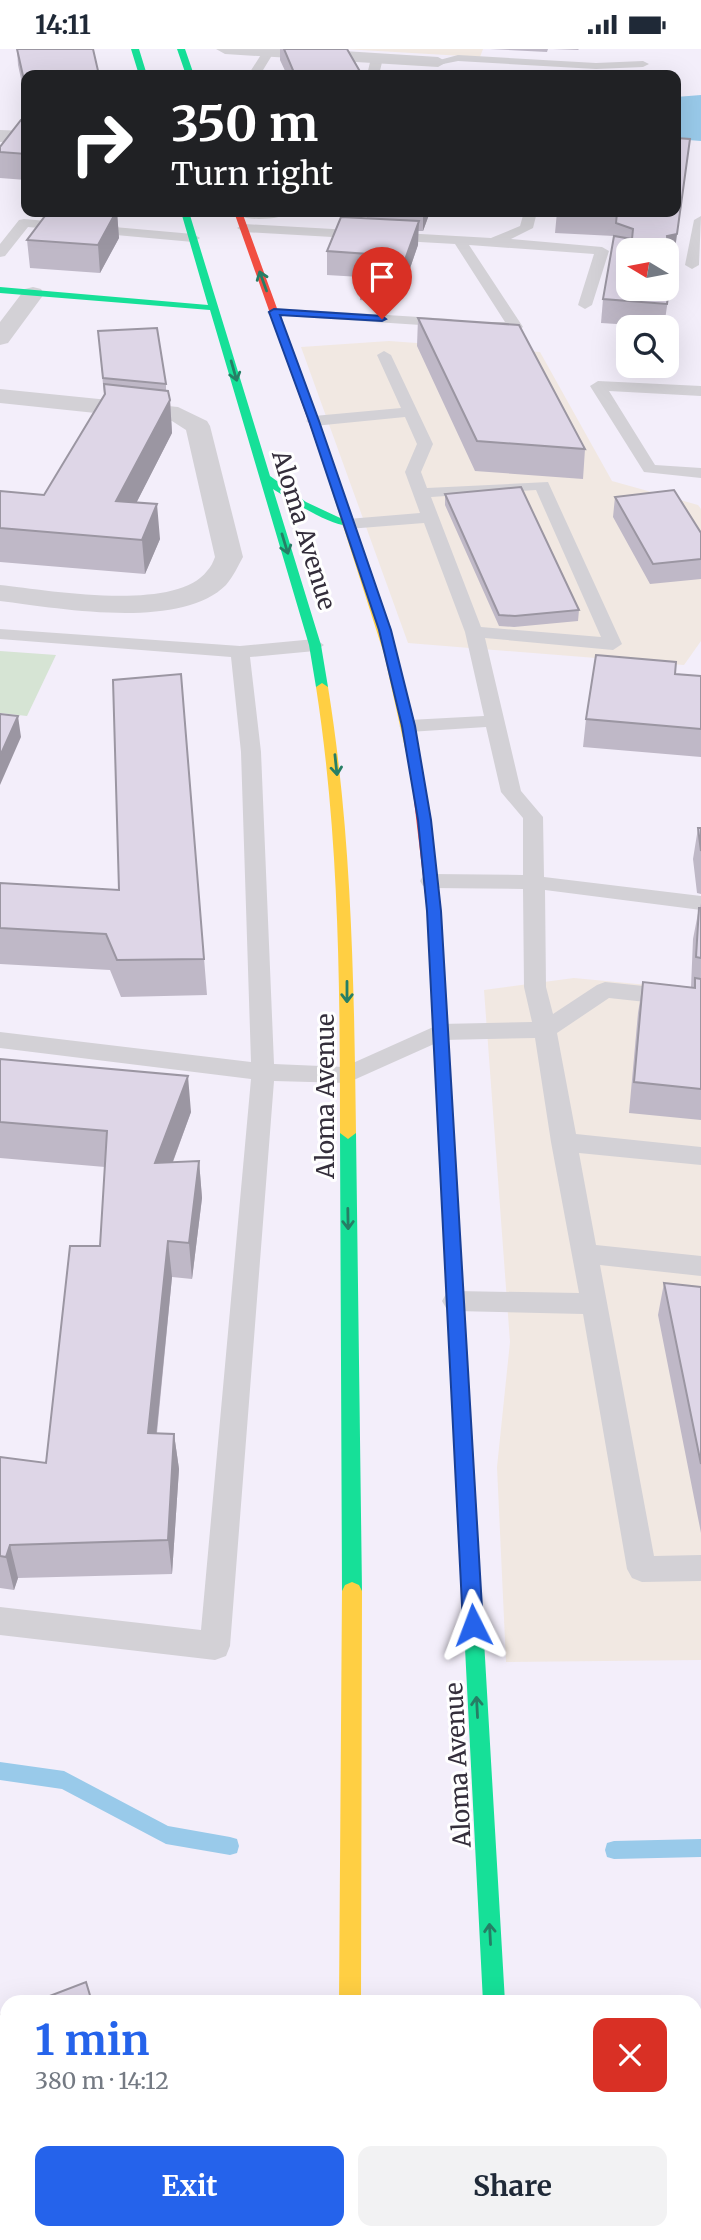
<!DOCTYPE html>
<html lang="en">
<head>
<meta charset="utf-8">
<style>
	:root { --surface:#fff; --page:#f2f2f3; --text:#1f2937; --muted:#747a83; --accent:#2563eb }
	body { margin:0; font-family:Merriweather,serif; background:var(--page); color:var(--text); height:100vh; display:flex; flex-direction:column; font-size:26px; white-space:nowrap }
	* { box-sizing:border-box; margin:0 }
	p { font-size:23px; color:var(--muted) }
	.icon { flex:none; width:38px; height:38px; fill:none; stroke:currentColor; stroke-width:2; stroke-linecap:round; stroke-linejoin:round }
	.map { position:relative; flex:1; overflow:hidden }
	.side { position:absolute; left:0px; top:1946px; width:702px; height:245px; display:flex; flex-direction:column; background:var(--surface); border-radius:21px 21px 0 0; box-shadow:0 7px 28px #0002 }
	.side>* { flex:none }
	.guide { position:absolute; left:21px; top:21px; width:660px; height:147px; border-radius:14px; box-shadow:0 7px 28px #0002; background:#202124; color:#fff; overflow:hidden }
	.needle { width:46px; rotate:280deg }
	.controls { position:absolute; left:616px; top:189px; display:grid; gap:14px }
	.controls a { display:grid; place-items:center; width:63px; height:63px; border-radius:14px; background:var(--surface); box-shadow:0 7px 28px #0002; font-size:35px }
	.pin { position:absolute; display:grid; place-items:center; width:60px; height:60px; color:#fff; margin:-72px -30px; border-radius:50% 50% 50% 0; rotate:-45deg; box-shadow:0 0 7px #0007 }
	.pin .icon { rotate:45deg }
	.me { position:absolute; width:77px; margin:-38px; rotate:357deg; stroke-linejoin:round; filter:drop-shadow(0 0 5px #0008) }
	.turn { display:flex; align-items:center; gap:24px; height:147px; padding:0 35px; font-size:32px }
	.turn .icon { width:91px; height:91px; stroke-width:2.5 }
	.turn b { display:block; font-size:49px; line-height:60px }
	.round { display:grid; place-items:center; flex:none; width:74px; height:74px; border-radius:14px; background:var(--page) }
	.summary { display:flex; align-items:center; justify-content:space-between; height:119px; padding:0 35px }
	h1 { font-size:42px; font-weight:700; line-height:52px; color:var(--accent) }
	.button { display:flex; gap:14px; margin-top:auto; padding:14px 35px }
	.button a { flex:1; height:80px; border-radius:14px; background:var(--accent); color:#fff; font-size:28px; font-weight:700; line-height:80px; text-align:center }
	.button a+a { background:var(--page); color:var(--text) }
	.status { display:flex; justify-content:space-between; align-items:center; height:49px; padding:0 35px; background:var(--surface); direction:ltr }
	.status svg { height:19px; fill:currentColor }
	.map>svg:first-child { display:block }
	.commercial { fill:#f1e8e2 }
	.green { fill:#d6e4d4 }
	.water { fill:#99caea }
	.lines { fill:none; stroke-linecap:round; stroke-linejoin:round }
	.stream { fill:#99caea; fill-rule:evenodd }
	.lane { fill:#d3d1d6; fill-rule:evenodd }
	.street { fill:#d3d1d6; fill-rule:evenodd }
	.fast { fill:#16e098; fill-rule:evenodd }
	.slow { fill:#ffcf43; fill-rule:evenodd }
	.jam { fill:#f24e42; fill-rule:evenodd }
	.wall { fill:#bfb8c7 }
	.shaded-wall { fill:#9b96a2 }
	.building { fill:#ded6e7; stroke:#9b96a2; stroke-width:2; fill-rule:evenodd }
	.oneway { stroke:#267e65 }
	.route { fill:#2563eb; stroke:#184099; stroke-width:2 }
	.labels { text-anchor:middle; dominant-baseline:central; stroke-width:6; stroke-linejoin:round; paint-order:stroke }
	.street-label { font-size:24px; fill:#342e3b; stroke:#fff }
</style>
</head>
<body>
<div class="status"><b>14:11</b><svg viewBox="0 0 49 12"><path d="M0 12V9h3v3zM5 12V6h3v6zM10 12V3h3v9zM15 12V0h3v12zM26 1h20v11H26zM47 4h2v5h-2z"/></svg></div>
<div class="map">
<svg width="701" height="2191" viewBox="0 0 701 2191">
	<rect width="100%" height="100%" fill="#f3eefa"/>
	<path class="commercial" d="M344 0H483L480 8Z
		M389 292 540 303 612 432 698 456 701 460V592L684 616 408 594 301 298Z
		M574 929 701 941V1611L506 1613 497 1418 510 1293 484 941Z
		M695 2166 701 2167V2191H580L579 2184H695Z"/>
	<path class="green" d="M0 602 56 606 27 667 0 664Z"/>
	<path class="water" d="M701 46V92L676 90V48Z"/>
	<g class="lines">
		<path class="stream" d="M0 1713 64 1722 168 1777 230 1788 237 1790 239 1797 237 1804 230 1806 166 1795 62 1740 0 1731Z
			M701 1790V1808L614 1810 607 1808 605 1801 607 1794 614 1792Z"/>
		<path class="lane" d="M264 1 274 3 260 26H248Z
			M377 6 383 9 379 26H367L371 9Z
			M458 6 596 14 643 12 649 15 643 18 596 20 458 12 438 16 432 13Z
			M240 163H293C283 170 248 173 238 166Z
			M524 163H537L533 179 511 190 602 198 609 202 592 256 585 260 578 256 594 205 469 196 523 278 516 282 482 279 480 276 482 273H505L455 195 244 183 237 179 244 175 491 189 520 177Z
			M701 167 699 216 692 220 685 216 694 171Z
			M24 170 193 185 200 189 193 193 28 178 5 207 0 208V195L19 171Z
			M274 259 451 270 458 274 451 278 269 266 267 263Z
			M384 302 391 306 433 395 421 423 427 439 548 433 622 595 613 601 485 589 521 742 543 768 544 828 701 847V861L545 841 546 938 553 965 597 936 605 933 701 943V959L609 949 557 984 576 1085 701 1098V1116L579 1104 596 1196 701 1207V1227L600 1216 654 1507 701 1506V1532L642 1533 632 1529 627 1520 583 1265 455 1262 446 1259 442 1252 446 1245 455 1242 579 1244 551 1093 535 989 443 991 347 1034 274 1032 230 1597 226 1607 215 1611 0 1586V1558L201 1581 251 1030 0 999V983L251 1013 241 703 231 608 0 590V580L240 597 315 590 324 596 315 602 250 608 261 703 274 1015 344 1018 440 975 532 973 524 938 523 840 431 839 423 837 420 832 423 827 431 825 523 826V769L501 743 486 678 409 683 399 677 409 671 484 667 465 583 424 474 348 480 340 475 348 470 420 464 405 423 417 395 405 368 314 377 306 372 314 367 401 359 377 306ZM536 441 601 588 481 578 431 448Z
			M598 332 701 337V347L609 342 655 416 701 419V429L644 423 590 337Z"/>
		<path class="street" d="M216 0H312L438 8 447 13 438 18 225 5Z
			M0 81 26 82V94L0 93Z
			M33 238 41 240 44 245 8 294 0 296V273L25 240Z
			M0 340 178 358 207 372 210 377 243 508C238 517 233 528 226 536 180 582 58 559 0 552V536C47 541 175 564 207 522 211 518 213 513 215 508L186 381 172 372 0 354Z"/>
		<path class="fast" d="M131 0H139L147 26H139Z
			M177 0H185L194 26H186Z
			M181 163H189L270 427 306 453 353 475C340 484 287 449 273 440L321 596 328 638 326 641H318L316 638 309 596 210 261 0 244V238L208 256Z
			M348 1078 356 1084 362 1542 359 1548 352 1551 345 1548 342 1542 340 1084Z
			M464 1394 470 1397 473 1402 505 1953H483L455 1402 458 1397Z"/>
		<path class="slow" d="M322 406 331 408C368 513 403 617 423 726L422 729 417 730 411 726 384 605 321 408Z
			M322 634 328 638C352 786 354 934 356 1084L348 1090 340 1084C340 934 339 786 316 638Z
			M447 1097 455 1103 473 1402 470 1407 464 1410 458 1407 455 1402 439 1103Z
			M352 1533 359 1536 362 1542 361 1953H339L342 1542 345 1536Z
			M331 2184H355L354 2191H330Z"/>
		<path class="jam" d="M234 163H242L331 408 330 410 321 408Z
			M417 722 423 726 441 862 455 1103 447 1109 439 1103 427 862 411 726Z
			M494 2184H518L519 2191H495Z"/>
	</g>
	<path class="wall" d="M17 0H93L26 26V53L18 16Z
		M280 0H347L362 26H287L280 11Z
		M490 0H548L547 3Z
		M553 0H579L578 1Z
		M26 64V131L0 129V98L25 70Z
		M117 163 119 189 100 224 30 219 27 191Z
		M364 163H430L423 182H418V196L398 254 360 251V228L327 226V202L367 169Z
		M557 163H676L674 208 664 278 601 274 603 250 614 187 555 184Z
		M418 269 585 400 583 430 475 422 417 297Z
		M98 282 166 335V341L170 351 172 384 136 454 160 490 145 525 0 513V442L44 446 104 346Z
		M445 445 579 561 578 572 514 578 499 577 445 456Z
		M615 448 701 484V530L650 535 613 468Z
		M181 625 207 946 121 948 110 921 0 915V834L119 841Z
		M701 627V708L583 698 586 670Z
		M698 779H701V845L697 844 693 810Z
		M701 854V1071L629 1064 638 964 643 933 691 938 693 890 699 859H700Z
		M0 1010 191 1063 173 1113 199 1112 202 1149 192 1230 172 1228 157 1384 174 1385 179 1420 172 1525 18 1529 14 1541 0 1539V1408L46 1414 100 1197 105 1118 0 1109Z
		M664 1234 701 1238V1484L658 1266Z"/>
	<path class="shaded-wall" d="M690 90 674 208 664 278 674 208 667 210V187Z
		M117 163 119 189 100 224 98 196Z
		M423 163H430L423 182Z
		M419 172 418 196 398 254V230Z
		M170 351 172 384 120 486 116 452Z
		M157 455 160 490 145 525 142 491Z
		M18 667 21 688 0 736V707Z
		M188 1027 191 1063 159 1150 155 1114Z
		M199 1112 202 1149 192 1230 189 1194Z
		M168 1192 172 1228 153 1418 148 1384Z
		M174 1385 179 1420 172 1525 168 1491Z
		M10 1496 18 1529 14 1541 6 1508Z
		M7 2113V2138L0 2140V2116Z"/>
	<path class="building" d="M17 0H93L99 26H26V40Z
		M284 0H347L362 26H295Z
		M26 64V105L0 103V98L21 71 25 70Z
		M676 89 690 90 677 185 667 187 668 196 675 198 667 255 603 250 614 187 632 190 633 180 616 174 617 164 591 163H676ZM628 201H667V240H628Z
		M48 163H116L98 196 27 191Z
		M341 168 419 172 398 230 360 227 368 205 327 202Z
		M418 269 519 276 585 400 477 392Z
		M157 279 166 335 103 329 98 282Z
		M104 335 168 342 170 351 116 452 157 455 142 491 0 479V442L44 446 105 345Z
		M521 438 579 561 515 567 499 566 445 445Z
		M674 441 701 484V510L653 515 615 448Z
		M596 606 676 613 675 625 701 627V680L586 670Z
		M181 625 204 910 117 911 106 885 0 879V834L119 841 113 631Z
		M0 665 18 667 0 707Z
		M698 779H701V802Z
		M699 859H701V909L696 908Z
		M695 929 701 930V1040L634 1033 643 933 695 939Z
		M0 1010 188 1027 155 1114 199 1112 189 1194 168 1192 148 1384 174 1385 168 1491 10 1496 6 1508 0 1507V1408L46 1414 70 1197H100L107 1082 0 1073Z
		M664 1234 701 1238V1415Z
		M86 1933 92 1953H34Z
		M7 1963V2113L0 2116V1966Z"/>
	<defs><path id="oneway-shaft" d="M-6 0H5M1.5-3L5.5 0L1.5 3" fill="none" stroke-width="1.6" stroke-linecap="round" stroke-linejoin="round" transform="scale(1.75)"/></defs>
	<g class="oneway">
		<use href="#oneway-shaft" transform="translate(263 232) rotate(-110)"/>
		<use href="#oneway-shaft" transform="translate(234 322) rotate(74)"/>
		<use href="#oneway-shaft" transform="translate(285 495) rotate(73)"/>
		<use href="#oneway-shaft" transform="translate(336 716) rotate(84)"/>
		<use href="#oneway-shaft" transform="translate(347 943) rotate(90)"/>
		<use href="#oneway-shaft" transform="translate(348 1170) rotate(89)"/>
		<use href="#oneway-shaft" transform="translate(477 1658) rotate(-93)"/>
		<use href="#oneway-shaft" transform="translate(490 1885) rotate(-93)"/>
	</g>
	<path class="route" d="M274 260 382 267 386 270 382 272 280 266 319 372 391 581 415 677 431 771 441 862 483 1576 480 1582 473 1584 466 1582 463 1576 427 862 418 771 402 677 379 581 309 372 269 263Z"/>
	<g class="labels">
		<g class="street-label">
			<text transform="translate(304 481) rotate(73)">Aloma Avenue</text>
			<text transform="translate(325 1047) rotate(-90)">Aloma Avenue</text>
			<text transform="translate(458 1716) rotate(-93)">Aloma Avenue</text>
		</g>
	</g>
</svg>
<div class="controls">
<a><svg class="needle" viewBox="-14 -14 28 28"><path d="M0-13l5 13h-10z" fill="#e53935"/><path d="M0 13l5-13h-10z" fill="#747a83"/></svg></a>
<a><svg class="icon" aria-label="search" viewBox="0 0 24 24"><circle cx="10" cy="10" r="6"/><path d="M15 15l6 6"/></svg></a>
</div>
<div class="pin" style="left:382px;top:270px;background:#d93025"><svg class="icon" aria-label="arrive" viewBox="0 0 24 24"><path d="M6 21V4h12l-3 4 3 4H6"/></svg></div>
<svg class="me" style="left:473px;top:1576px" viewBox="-20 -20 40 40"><path d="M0-17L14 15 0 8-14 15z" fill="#2563eb" stroke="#fff" stroke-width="4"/></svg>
<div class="guide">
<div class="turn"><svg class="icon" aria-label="right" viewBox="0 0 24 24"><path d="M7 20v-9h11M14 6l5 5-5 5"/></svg><div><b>350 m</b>Turn right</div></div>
</div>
<section class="side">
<div class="summary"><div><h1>1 min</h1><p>380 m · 14:12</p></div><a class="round" style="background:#d93025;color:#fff"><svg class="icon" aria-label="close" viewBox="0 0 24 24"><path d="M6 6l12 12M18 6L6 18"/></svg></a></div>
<div class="button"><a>Exit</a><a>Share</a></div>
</section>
</div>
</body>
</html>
